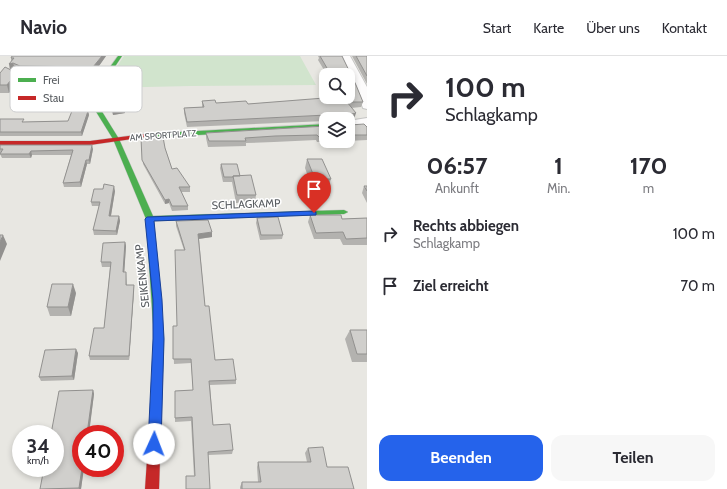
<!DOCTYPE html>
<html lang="de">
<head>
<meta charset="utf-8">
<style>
	:root { --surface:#fff; --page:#f7f7f7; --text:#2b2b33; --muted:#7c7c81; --line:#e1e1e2; --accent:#2563eb }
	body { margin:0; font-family:Cabin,sans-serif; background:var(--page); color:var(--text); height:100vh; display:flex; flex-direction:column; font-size:15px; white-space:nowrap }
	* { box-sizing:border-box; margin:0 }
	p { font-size:13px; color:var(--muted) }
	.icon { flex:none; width:22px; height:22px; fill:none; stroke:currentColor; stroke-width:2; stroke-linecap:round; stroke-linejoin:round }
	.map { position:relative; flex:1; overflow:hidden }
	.drawer { display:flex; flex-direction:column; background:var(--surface); width:360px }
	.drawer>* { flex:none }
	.banner { background:#fff; color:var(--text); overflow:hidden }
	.tools { position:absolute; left:319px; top:12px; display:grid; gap:8px }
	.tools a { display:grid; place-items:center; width:36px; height:36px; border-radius:8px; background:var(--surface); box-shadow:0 2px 6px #0003; font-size:20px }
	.speed { position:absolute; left:12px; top:369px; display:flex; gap:8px; font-size:20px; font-weight:700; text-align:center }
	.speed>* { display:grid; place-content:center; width:52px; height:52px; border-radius:50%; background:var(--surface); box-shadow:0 2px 6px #0003; line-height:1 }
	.speed small { font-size:10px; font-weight:400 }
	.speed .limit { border:6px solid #d22; background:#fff; color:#111 }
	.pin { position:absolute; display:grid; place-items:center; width:34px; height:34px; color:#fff; margin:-41px -17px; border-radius:50% 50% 50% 0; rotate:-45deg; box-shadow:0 0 4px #0007 }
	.pin .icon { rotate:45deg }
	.me { position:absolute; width:44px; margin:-22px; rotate:2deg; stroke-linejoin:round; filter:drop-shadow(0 0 3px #0008) }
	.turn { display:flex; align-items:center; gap:14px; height:84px; padding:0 12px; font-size:18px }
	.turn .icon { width:52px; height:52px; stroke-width:2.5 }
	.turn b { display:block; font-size:28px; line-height:34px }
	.eta { display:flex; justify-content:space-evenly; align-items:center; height:68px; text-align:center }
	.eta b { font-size:24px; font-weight:800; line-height:28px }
	.button { display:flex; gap:8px; margin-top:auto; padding:8px 12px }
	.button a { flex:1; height:46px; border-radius:12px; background:var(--accent); color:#fff; font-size:16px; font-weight:800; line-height:46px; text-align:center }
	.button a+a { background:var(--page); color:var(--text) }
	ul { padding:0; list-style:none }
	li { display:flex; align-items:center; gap:12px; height:52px; padding:0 12px }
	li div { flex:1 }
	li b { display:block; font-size:15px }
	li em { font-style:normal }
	header { display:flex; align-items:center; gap:24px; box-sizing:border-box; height:56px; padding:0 20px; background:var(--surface); border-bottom:1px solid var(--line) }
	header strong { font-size:19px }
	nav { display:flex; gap:22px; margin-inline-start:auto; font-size:14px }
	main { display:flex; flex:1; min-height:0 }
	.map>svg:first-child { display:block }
	.green { fill:#d1e4cd }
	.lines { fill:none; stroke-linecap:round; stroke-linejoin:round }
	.street-casing { stroke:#c5c5c4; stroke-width:2 }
	.fast-casing { stroke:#c5c6c5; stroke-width:1 }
	.jam-casing { stroke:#c5c6c5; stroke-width:1 }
	.street { fill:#fcfbfb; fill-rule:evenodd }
	.fast { fill:#4caf50; fill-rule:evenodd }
	.jam { fill:#c62828; fill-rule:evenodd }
	.wall { fill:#b3b2af }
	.shaded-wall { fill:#92918f }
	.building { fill:#d0cfcc; stroke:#92918f }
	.route { fill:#2563eb; stroke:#184099 }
	.labels { text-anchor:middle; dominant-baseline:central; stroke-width:3; stroke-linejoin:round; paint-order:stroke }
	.far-street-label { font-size:9px; fill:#585c60; stroke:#fff }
	.street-label { font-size:11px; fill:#585c60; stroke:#fff }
	.key { fill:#fff; stroke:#cdcecf; stroke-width:1 }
	.key-label { font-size:11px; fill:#585c60 }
</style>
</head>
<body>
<header>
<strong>Navio</strong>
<nav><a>Start</a><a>Karte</a><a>Über uns</a><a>Kontakt</a></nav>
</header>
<main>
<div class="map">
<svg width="367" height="433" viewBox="0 0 367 433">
	<rect width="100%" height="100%" fill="#e8e7e2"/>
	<path class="green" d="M124 0H300L316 29 191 30 102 32Z"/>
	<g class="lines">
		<defs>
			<path id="street" d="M340 0H350L367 31V53L363 52 356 33Z
				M60 17 104 19 108 20 110 22 108 24 104 25 56 22 54 20 56 18Z
				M367 62V71L348 73V65Z"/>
			<path id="fast" d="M118 0H122L100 33 98 45 101 54 119 83 153 160 344 154 348 156 344 158 154 165 164 283 163 315 162 318 158 320 154 318 153 315 154 283 146 163 113 83 95 54 92 45 94 33Z
				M326 68V72L144 82 141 80 144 78Z"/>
			<path id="jam" d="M144 78 147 80 146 81 90 89H0V85H90Z
				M158 310 162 312 163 315 159 433H145L153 315 154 312Z"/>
		</defs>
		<use href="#street" class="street-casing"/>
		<use href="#fast" class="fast-casing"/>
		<use href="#jam" class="jam-casing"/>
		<use href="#street" class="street"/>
		<use href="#fast" class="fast"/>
		<use href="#jam" class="jam"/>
	</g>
	<path class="wall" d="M106 0 94 17 21 16 15 13 11 14 17 17 86 18 88 26 85 29H76L73 36H57L56 32H13L9 37H0V17L10 13 11 5V2Z
		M318 0H342L363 46 361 51 351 52 354 63 348 64V68L350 69 367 71V84L348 85V63H326V65L187 71 184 57V52L202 51V45L216 47 248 48 348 41V19H327L318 4 319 2Z
		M352 0H367V28Z
		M325 20H326V28L324 25Z
		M103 33 125 57 113 59 104 38Z
		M88 55 89 59 82 80H0V63L25 66 68 65Z
		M326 70V85H342L317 86 316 84 274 86 246 87V90L208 91 206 82V77Z
		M141 82 165 92 172 113 190 131V136H181L188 150V154L172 155 169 147 165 148 143 108Z
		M0 89 93 93 90 108H87L81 131H64L63 127 71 99H32L31 102H2L0 98 1 97H0Z
		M307 103 331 123 328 131 312 132 305 112Z
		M221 108 240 120 256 139 255 146 236 147 232 126H223L220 112Z
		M364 130H367V147L362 137Z
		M103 133 115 135 111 160H119L120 165 117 179H94L93 174 99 150H92L91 146Z
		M310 159 342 163 367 162V189H343L340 183H314L308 166Z
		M257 162 283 179 282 183 260 184 256 167Z
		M176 165 212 181 199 183 205 250 215 304 236 324V328L210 329 213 369 233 394 232 398 208 399 194 420 191 365 175 366V335L193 334 191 307 174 308 173 270H177L184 194 176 170Z
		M125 186 126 190 124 216H126L127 229H134V234L129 304H90L89 300 104 272 110 211H102L101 206Z
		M76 237 71 260H50L47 251Z
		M350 274H367V306H352L345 283Z
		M78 297 74 324 41 325 39 321Z
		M93 334 94 338 81 433H40Z
		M308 392 327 411 354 433H240V431L242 426H258L257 411 258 406H307L305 397Z"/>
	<path class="shaded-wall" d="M102 0H106L94 17 93 11Z
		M13 7 15 13 10 14 9 8Z
		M86 18 88 26 85 29 84 21Z
		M122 18 125 57 113 59V53Z
		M75 21 76 29 73 36 72 28Z
		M10 25 13 32 9 37 7 29Z
		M88 55 89 59 82 80 81 76Z
		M356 57 354 63 348 64V59Z
		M92 89 93 93 90 108 89 104Z
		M31 95 32 99 31 102 29 98Z
		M86 104 87 108 81 131 80 126Z
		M114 130 115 135 110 165 109 160Z
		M169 143V147L165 148V144Z
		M119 160 120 165 117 179 116 175Z
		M212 176V181L198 183V178Z
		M3 179 7 188 0 205V186Z
		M125 186 126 190 124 221 123 216Z
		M73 228 76 237 71 260 68 251Z
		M134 229V234L129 304V300Z
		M76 293 78 297 74 324 72 320Z
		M93 334 94 338 89 378H87Z
		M82 412H84L81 433H79V432Z"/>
	<path class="building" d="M12 0H102L93 11 20 10 13 7 9 8 14 2H11Z
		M320 0H342L356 29 363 46H347L356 57 348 59V68L350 69 364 68 367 71V79H348V63H329V61L327 59 187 66 184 52 204 51 202 45 215 44 216 47 246 45 248 48 337 41H348V19H331Z
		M356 0H367V20Z
		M5 11 17 17 86 18 84 21H75L72 28 55 29 57 24 10 25 7 29H0V17Z
		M72 55H88L81 76H0V63H24L22 66 68 65Z
		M326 70V80L319 81 317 79 275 80 245 82 246 85H209L206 77Z
		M163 81 165 92 172 113 177 112 190 131H179L188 150H172L169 143 165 144 142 104 141 82Z
		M0 89H92L89 104H86L80 126 63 127 73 94 31 95 29 98H0L3 93H0Z
		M307 103H322L331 123H315Z
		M221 108H237L240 120H233V121H224Z
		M251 119 256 139H237L233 120Z
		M104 128 114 130 109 160H119L116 175 93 174 100 146H91L94 133H103Z
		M364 130H367V135Z
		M310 159H341L342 163 367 162V182L346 183 343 176 316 177Z
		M278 161 283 179H261L257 162Z
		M208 164 212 176 198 178 205 250H209L215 304 233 303 236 324 209 325 213 369 230 368 233 394 208 396 210 433H186V420H195L192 361 175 362V335L193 334 191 303H173V270H177L175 194H185L176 165Z
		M0 179H3L0 186Z
		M125 186 123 216H126V229H134L129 300H89L94 272H104L111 206H101L103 187Z
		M52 228H73L68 251H47Z
		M350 274H367V298H357Z
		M76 293 72 320 39 321 45 294Z
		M93 334 87 378H81V412H82L79 432 40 433 44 412H55V378H51L59 335Z
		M323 391 327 411H348L354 433H242V426H261L258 406H311L308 392Z"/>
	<path class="route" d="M314 155 316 156V159L154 165 162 244 164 283 161 388 159 392 154 394 150 392 148 388 153 283V244L145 163 147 161Z"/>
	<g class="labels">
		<g class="far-street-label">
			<text transform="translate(163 79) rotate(-4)">AM SPORTPLATZ</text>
		</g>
		<g class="street-label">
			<text transform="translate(246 148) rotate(-2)">SCHLAGKAMP</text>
			<text transform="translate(142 220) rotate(-96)">SEIKENKAMP</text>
		</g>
	</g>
	<rect x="10" y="10" width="132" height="46" rx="6" class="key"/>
	<rect x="18" y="22" width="18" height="4" fill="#4caf50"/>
	<rect x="18" y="40" width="18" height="4" fill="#c62828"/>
	<g class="key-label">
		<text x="43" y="28">Frei</text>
		<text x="43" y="46">Stau</text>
	</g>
</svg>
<div class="tools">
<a><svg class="icon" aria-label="search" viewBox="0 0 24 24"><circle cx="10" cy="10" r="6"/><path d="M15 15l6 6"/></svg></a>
<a><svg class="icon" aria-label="layers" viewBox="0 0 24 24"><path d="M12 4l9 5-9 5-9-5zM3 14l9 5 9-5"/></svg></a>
</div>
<div class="speed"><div>34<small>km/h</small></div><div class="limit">40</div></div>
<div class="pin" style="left:314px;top:157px;background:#d93025"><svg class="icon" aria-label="arrive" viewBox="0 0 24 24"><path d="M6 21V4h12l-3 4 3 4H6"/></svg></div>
<svg class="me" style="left:154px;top:388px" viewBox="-20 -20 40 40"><circle r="19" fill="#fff"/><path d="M0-13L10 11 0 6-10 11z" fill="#2563eb"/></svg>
</div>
<section class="drawer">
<div class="banner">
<div class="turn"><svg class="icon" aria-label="right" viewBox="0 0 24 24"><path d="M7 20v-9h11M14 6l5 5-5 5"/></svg><div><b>100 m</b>Schlagkamp</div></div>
</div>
<div class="eta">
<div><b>06:57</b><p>Ankunft</p></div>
<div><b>1</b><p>Min.</p></div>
<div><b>170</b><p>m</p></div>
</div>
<ul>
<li><svg class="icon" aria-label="right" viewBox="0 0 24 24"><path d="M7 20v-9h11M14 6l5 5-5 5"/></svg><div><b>Rechts abbiegen</b><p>Schlagkamp</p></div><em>100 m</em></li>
<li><svg class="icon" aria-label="arrive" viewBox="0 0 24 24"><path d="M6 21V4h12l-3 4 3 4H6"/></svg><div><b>Ziel erreicht</b></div><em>70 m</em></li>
</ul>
<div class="button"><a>Beenden</a><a>Teilen</a></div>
</section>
</main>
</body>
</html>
